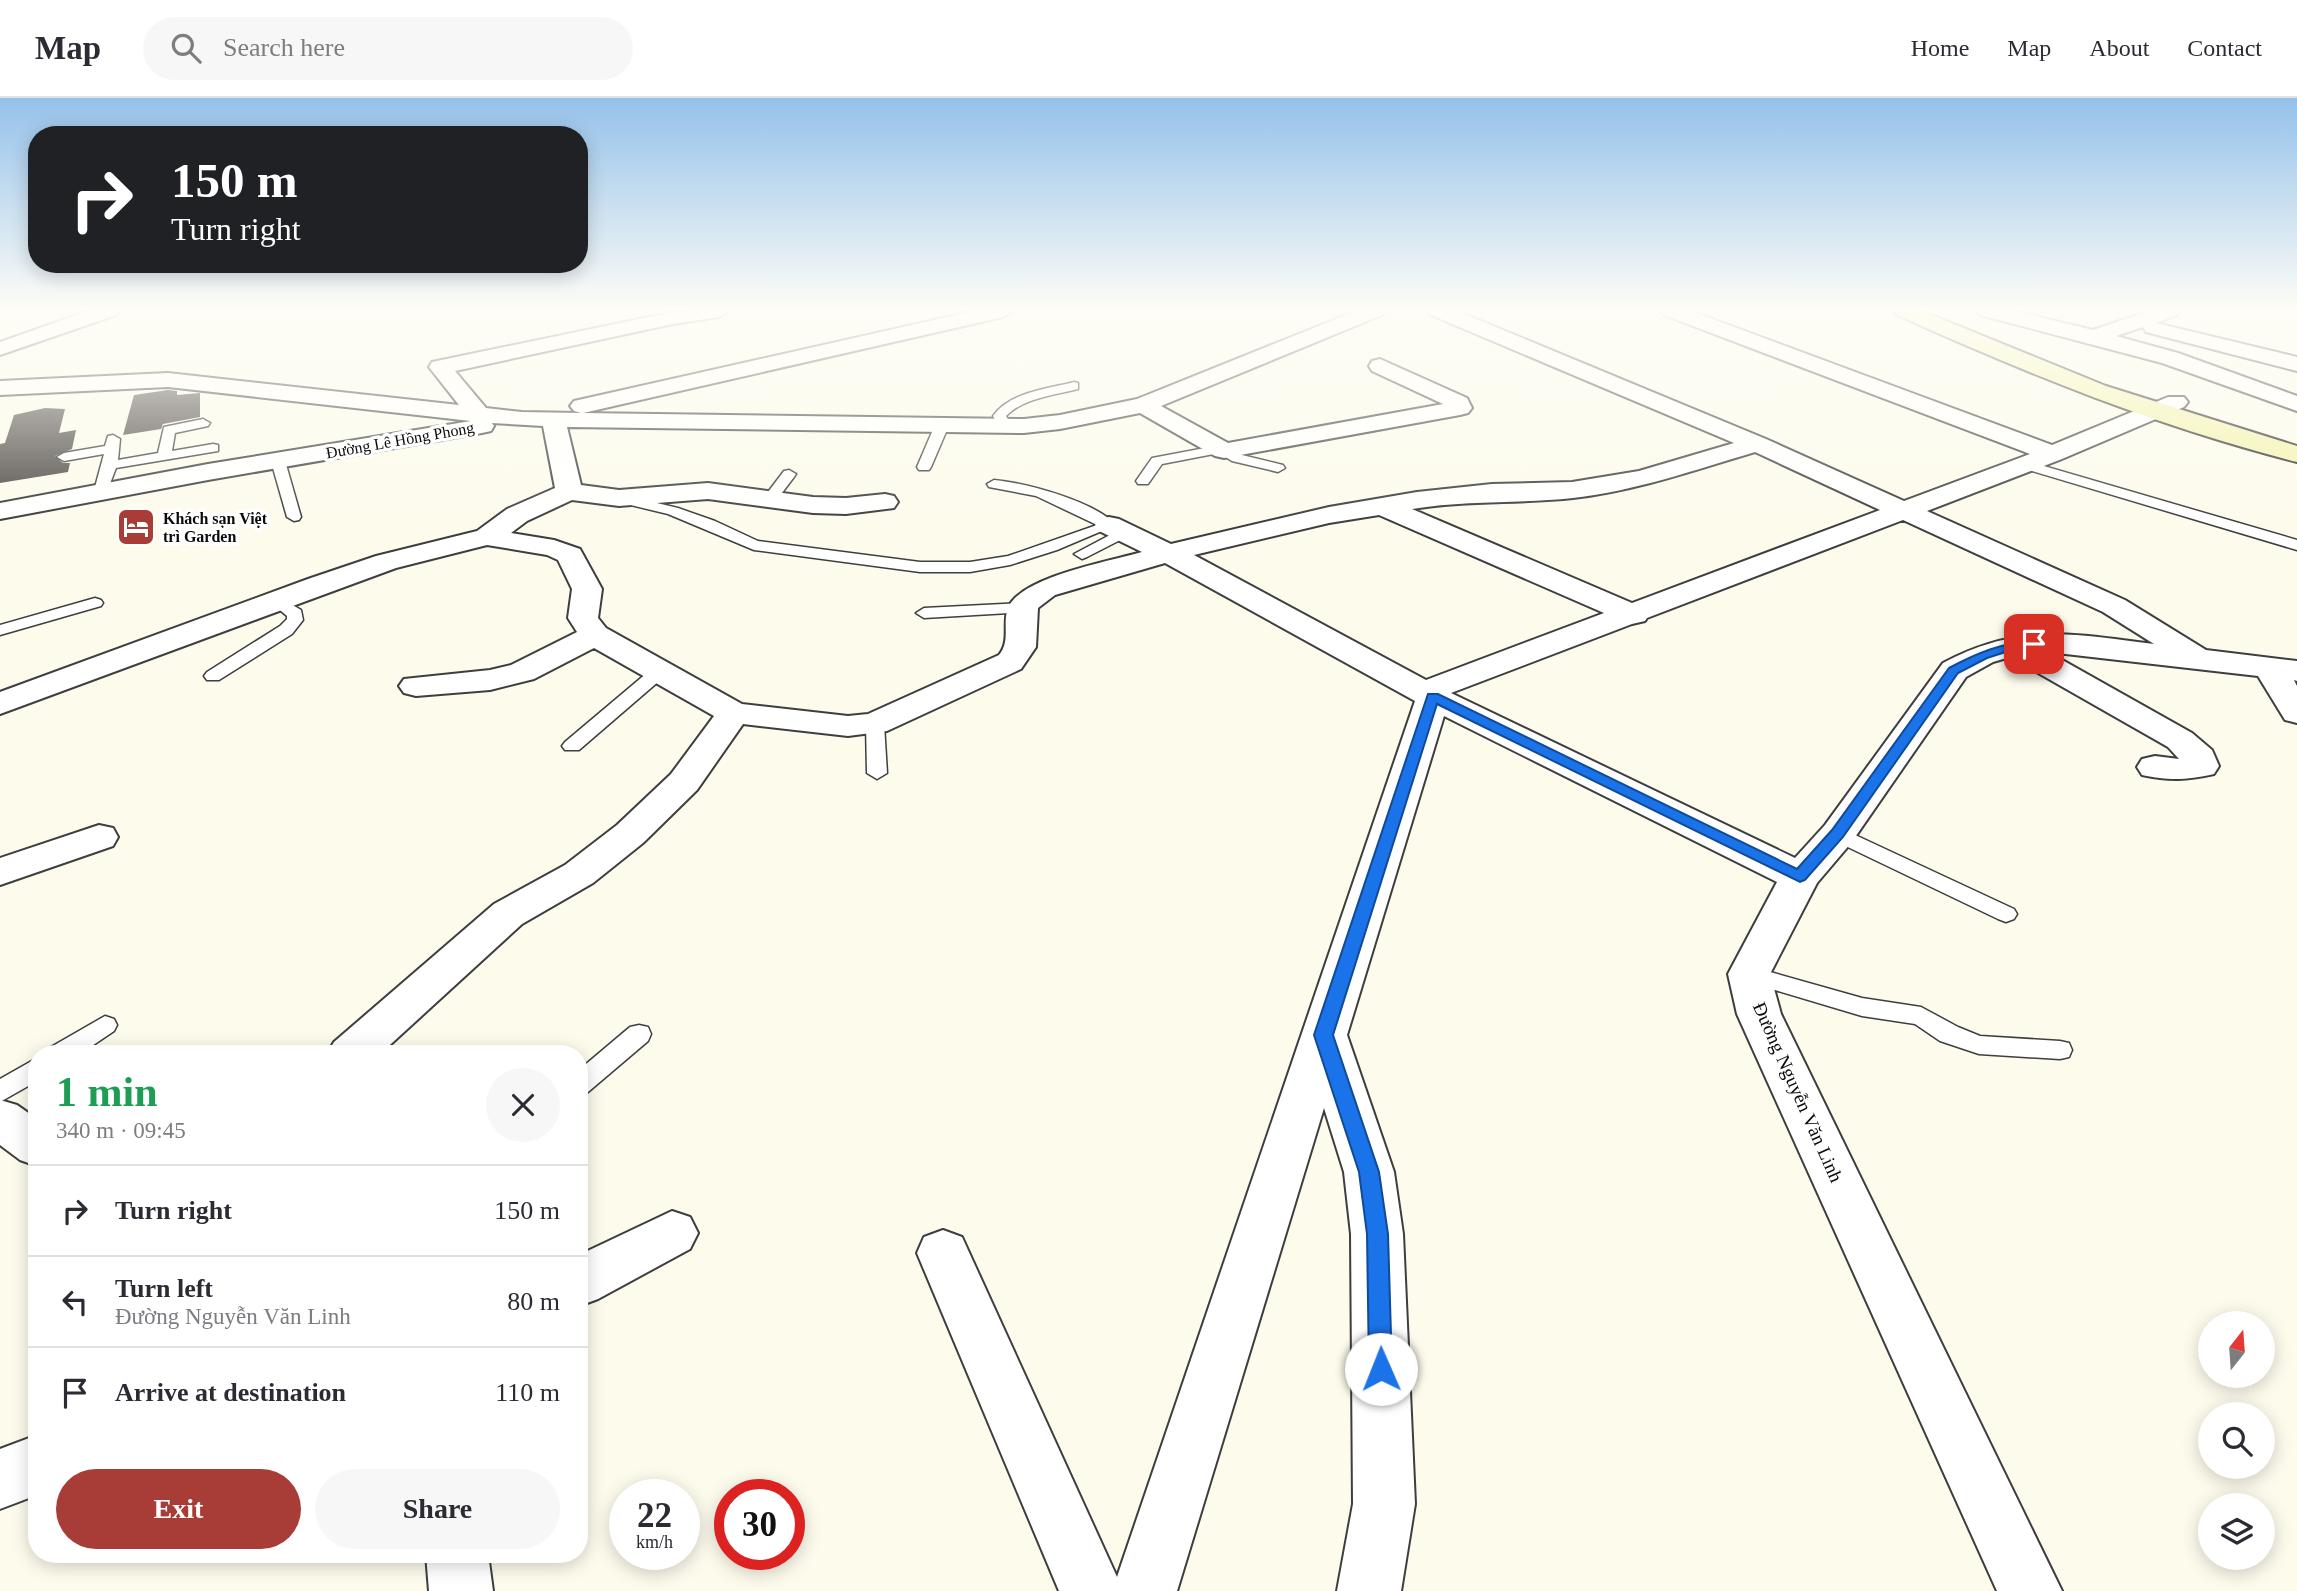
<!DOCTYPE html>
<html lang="en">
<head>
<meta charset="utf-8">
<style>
	:root { --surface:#fff; --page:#f7f7f7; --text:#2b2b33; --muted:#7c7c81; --line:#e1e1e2; --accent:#a83c36 }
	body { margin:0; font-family:Georgia,serif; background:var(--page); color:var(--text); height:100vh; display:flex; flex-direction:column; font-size:26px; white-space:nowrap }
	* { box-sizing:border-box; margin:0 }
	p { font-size:23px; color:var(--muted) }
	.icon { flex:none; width:38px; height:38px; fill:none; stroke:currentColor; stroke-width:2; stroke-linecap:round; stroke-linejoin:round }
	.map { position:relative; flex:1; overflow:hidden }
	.drawer { position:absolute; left:28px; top:947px; width:560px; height:518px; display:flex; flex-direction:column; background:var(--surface); border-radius:28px; box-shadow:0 4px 18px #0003 }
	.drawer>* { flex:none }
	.guide { position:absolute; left:28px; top:28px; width:560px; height:147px; border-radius:28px; box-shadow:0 4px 18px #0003; background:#202124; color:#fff; overflow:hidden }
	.needle { width:46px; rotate:17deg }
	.controls { position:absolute; left:2198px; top:1213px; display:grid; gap:14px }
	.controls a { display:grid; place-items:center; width:77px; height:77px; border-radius:50%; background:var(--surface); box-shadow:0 4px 18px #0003; font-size:35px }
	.speed { position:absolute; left:609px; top:1381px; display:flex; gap:14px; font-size:35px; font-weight:700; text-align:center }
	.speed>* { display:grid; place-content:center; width:91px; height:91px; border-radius:50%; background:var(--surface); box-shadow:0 4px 18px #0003; line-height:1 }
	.speed small { font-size:18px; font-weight:400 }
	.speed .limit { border:10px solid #d22; background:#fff; color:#111 }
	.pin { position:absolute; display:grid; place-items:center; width:60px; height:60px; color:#fff; margin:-30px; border-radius:14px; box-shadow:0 4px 10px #0006 }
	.me { position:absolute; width:77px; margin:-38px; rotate:359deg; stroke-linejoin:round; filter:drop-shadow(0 0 5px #0008) }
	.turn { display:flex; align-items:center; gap:24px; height:147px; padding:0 28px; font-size:32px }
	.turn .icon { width:91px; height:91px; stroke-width:2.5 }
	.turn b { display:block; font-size:49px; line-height:60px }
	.round { display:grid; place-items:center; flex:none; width:74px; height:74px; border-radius:37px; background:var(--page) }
	.summary { display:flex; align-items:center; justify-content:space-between; height:119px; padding:0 28px }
	h1 { font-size:42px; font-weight:700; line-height:52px; color:#1e9e55 }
	.cta { display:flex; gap:14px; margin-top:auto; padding:14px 28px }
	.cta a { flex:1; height:80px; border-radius:42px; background:var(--accent); color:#fff; font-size:28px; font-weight:700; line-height:80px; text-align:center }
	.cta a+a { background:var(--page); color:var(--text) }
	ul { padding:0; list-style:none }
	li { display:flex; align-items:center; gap:21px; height:91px; padding:0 28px; border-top:2px solid var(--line) }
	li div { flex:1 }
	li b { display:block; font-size:26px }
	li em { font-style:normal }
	header { display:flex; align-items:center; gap:42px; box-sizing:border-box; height:98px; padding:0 35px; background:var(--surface); border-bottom:2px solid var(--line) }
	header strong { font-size:33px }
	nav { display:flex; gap:38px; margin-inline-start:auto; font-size:24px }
	.search { width:490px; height:63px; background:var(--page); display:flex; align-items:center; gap:18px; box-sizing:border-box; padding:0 24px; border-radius:38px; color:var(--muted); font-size:26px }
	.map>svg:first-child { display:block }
	.building { fill:#524d49 }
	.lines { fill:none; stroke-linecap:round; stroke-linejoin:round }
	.lane-casing { stroke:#3e3e3e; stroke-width:3 }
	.street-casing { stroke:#3e3e3e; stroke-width:4 }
	.secondary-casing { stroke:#2d2d2d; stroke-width:4 }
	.lane { fill:#fff; fill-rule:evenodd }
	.street { fill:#fff; fill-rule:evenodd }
	.secondary { fill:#f4f3af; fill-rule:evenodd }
	.route { fill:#1a73e8; stroke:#114b97; stroke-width:2 }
	.labels { text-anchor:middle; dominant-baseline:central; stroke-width:7; stroke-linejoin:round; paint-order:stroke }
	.far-street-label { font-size:16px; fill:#0b0b0b; stroke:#fff }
	.far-poi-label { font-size:16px; font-weight:bold; fill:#0b0b0b; stroke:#fff; text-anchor:start }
	.street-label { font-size:19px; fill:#0b0b0b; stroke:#fff }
</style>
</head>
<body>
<header>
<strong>Map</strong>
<div class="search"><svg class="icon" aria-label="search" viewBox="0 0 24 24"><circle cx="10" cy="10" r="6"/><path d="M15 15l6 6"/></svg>Search here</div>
<nav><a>Home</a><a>Map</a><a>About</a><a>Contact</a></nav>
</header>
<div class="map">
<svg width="2297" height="1493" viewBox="0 0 2297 1493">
	<rect width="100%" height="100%" fill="#fcfbec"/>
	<path class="building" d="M168 292 177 293V297L200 295V319L163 326 161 331 123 337 134 297Z
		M45 310 65 311 59 335 76 332 72 351 55 358 63 365H70L68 374 0 385V346L5 345 14 317Z"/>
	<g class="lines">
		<defs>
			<path id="lane" d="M1074 284 1078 285V291C1055 297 1023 300 1006 318L1012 328 1010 331H1000L993 318C1010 294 1047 291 1074 284Z
				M203 321 210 325 208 328 175 335 172 353 213 346 218 347V353L116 370 106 396 101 397 94 393 104 356 64 363 57 359 64 355 105 348 108 338 113 337 120 341 118 362 158 355 164 329Z
				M942 323 949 327 931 369 929 372H919L917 369 935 327Z
				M1221 347 1242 357 1283 367 1285 370 1278 374 1232 363 1219 355 1162 366 1148 386H1138L1136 383 1152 360Z
				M278 359 285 363 301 419 299 422 294 423 287 419 271 363Z
				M2027 363 2297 442V452L2022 370 2020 367Z
				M789 372 796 376 794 379 775 404H765L763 401 765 398 784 373Z
				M994 382C1026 385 1094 403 1116 427L1057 452 1010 467 970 474H920L754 452 668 416 614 403 612 400 619 396 678 410 715 423 758 443 920 464H970L1008 458 1097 427 1036 398 989 389 987 386Z
				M1125 429 1133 434 1130 437 1087 459 1082 461 1074 456Z
				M276 497 301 512 303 522 292 536 219 582H207L204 578 207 574 280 528 287 521V518L268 502Z
				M95 500 101 502 103 505 101 508 0 537V527Z
				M1022 505 1028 506 1030 510 1028 514 924 520 916 515 924 510Z
				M660 568 666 569 669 573 666 577 579 652H565L562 648 565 644 654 569Z
				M875 620 884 626 887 675 877 681 867 675 866 626Z
				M1838 729 2014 811 2017 816 2014 821 2006 824 1998 821 1831 741 1828 736 1831 731Z
				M1749 868 1862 900 1921 909 1958 929 1980 938 2060 943 2069 945 2072 952 2069 959 2060 961 1979 956 1940 943 1915 926 1862 918 1741 882 1737 876 1741 870Z
				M105 918 114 921 117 927 114 933 80 956H48L51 949Z
				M639 927 648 929 651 936 648 943 588 994 579 997V972L630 929Z
				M37 960V983L0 1004V981Z"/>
			<path id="street" d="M88 213H119L116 217 0 257V244Z
				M729 213 719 219 673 226 455 273 486 310 522 314 581 315 574 313 570 308 574 303 974 213H1013L1003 219 583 315 1024 321 1060 317 1137 301 1356 213H1385L1382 217 1161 308 1228 345 1443 306 1372 273 1369 268 1372 263 1380 261 1467 300 1472 310 1468 315 1460 317 1224 360 1215 358 1140 315 1060 331 1024 335 567 329 581 387 619 392 708 385 813 399 846 400 885 396 894 398 898 404 894 410 846 416 813 415 708 401 619 408 572 402 527 423 511 435 554 442 580 451 602 491 598 520 606 530 742 606 848 618 868 616 999 557C1011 542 1002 526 1008 510 1020 479 1111 463 1142 454L1099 433 1095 427 1099 421 1109 419 1119 421 1171 446 1329 409 1417 394 1492 386 1572 384 1639 373 1734 345 1431 217 1428 213H1457L1766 341 1904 403 2030 356 1664 217 1661 213H1691L2052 347 2168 299H2184L2188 304 2184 309 2062 361 1927 413 2125 502 2206 552 2297 563V583L2294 582 2297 588V625L2285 622 2258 578 2048 554 2192 635 2212 652 2219 668 2214 676C2187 682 2170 683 2142 677L2137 669 2142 661 2155 658 2179 661 2168 649 2010 559 1993 564 1966 579 1851 745 1817 785 1770 876 1781 916 2062 1493H1997L1737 916 1728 876 1777 784 1444 618 1347 937 1394 1074 1403 1136 1415 1406 1401 1493H1337L1353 1406 1351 1136 1344 1074 1324 1010 1177 1493H1059L917 1155 924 1139 943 1132 962 1139 1117 1479 1415 603 1165 465 1055 497 1038 510 1036 549 1021 571 887 633 848 638 743 626 697 692 643 745 593 785 522 826 380 956H327L334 944 494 806 565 767 617 727 671 676 714 618 594 550 534 581 490 592 416 598 404 595 399 588 404 581 490 572 511 567 577 534 568 520 572 491 558 462 547 457 487 447 396 470 0 616V594L308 481 376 458 477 433 507 411 555 390 543 328 492 325 494 328 491 333 482 335 208 382 0 421V405L208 366 471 323 168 289 0 297V283L168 275 459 307 429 269 432 264 673 214ZM1755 354 1880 412 1632 505 1412 411C1466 402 1519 406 1573 400 1635 393 1695 372 1755 354ZM1379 417 1604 515 1426 582 1194 457 1329 425ZM1903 422 2103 514 2154 546C2071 536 2021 524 1943 565L1825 727 1795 760 1451 595 1632 526 1645 523 1647 520Z
				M1977 213H2014L2093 232 2149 213H2180L2177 217 2156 225 2297 259V273L2146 234 2143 229 2116 238 2178 255 2297 298V313L2162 265 1980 217Z
				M99 727 113 730 118 739 113 748 0 787V760Z
				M0 1002 17 1007 37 1021V1068L20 1062 0 1047Z
				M672 1113 690 1119 698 1135 690 1151 598 1201 579 1208V1157Z
				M37 1337V1397L0 1411V1351Z
				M426 1456H488L493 1493H429Z"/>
			<path id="secondary" d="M1894 213H1922L2106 288 2297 348V364C2159 329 2026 275 1897 217Z"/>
		</defs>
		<use href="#lane" class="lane-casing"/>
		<use href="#street" class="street-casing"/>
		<use href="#secondary" class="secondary-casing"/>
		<use href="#lane" class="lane"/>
		<use href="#street" class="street"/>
		<use href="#secondary" class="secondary"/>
	</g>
	<linearGradient id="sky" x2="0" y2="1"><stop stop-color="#94c1ea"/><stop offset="0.5" stop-color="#fefdf6"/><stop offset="1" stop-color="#fefdf6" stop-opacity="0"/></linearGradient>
	<rect width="2297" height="423" fill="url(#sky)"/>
	<path class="route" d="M2034 542 2041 546 2039 549 2015 551 1987 560 1958 575 1843 739 1805 782 1800 784 1437 606 1333 937 1379 1074 1388 1136 1392 1271 1389 1279 1381 1282 1372 1279 1369 1271 1367 1136 1359 1074 1314 937 1428 596H1438L1797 771 1832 732 1949 570C1977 555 2002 545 2034 542Z"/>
	<defs>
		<symbol id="hotel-square" viewBox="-11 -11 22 22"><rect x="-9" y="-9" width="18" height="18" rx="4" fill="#a83c36" stroke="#fff"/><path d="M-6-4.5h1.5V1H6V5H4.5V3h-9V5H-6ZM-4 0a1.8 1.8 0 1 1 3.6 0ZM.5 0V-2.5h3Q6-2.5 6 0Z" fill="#fff"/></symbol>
	</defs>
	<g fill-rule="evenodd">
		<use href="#hotel-square" x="114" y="407" width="44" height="44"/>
	</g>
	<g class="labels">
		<g class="far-street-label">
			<text transform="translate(400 342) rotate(-10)">Đường Lê Hồng Phong</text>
		</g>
		<g class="far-poi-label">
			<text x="163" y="420">Khách sạn Việt<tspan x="163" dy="18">trì Garden</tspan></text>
		</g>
		<g class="street-label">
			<text transform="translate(1798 994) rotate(66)">Đường Nguyễn Văn Linh</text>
		</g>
	</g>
</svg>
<div class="controls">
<a><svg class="needle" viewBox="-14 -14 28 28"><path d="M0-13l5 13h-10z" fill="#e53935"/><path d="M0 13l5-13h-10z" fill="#7c7c81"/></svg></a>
<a><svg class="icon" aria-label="search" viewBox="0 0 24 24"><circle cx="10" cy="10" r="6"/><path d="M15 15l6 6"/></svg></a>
<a><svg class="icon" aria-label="layers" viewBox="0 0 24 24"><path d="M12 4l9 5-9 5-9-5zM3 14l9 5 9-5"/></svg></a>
</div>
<div class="speed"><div>22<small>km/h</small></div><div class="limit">30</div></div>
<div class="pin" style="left:2034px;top:546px;background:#d93025"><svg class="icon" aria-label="arrive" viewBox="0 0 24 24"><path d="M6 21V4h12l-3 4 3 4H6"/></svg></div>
<svg class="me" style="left:1381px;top:1271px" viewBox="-20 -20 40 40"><circle r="19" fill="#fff"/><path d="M0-13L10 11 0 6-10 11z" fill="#1a73e8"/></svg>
<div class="guide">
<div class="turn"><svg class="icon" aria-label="right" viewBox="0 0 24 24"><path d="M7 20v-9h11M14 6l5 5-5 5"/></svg><div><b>150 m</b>Turn right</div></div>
</div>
<section class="drawer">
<div class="summary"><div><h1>1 min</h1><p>340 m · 09:45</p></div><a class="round"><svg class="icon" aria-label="close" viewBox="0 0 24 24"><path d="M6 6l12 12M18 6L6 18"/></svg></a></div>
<ul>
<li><svg class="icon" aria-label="right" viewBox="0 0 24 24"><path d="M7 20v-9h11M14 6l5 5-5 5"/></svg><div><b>Turn right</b></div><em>150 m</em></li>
<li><svg class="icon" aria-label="left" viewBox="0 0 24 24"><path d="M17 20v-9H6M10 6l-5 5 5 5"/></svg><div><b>Turn left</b><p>Đường Nguyễn Văn Linh</p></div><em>80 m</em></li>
<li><svg class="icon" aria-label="arrive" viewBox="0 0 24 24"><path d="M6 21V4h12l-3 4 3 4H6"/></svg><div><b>Arrive at destination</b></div><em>110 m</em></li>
</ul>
<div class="cta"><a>Exit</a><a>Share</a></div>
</section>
</div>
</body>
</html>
